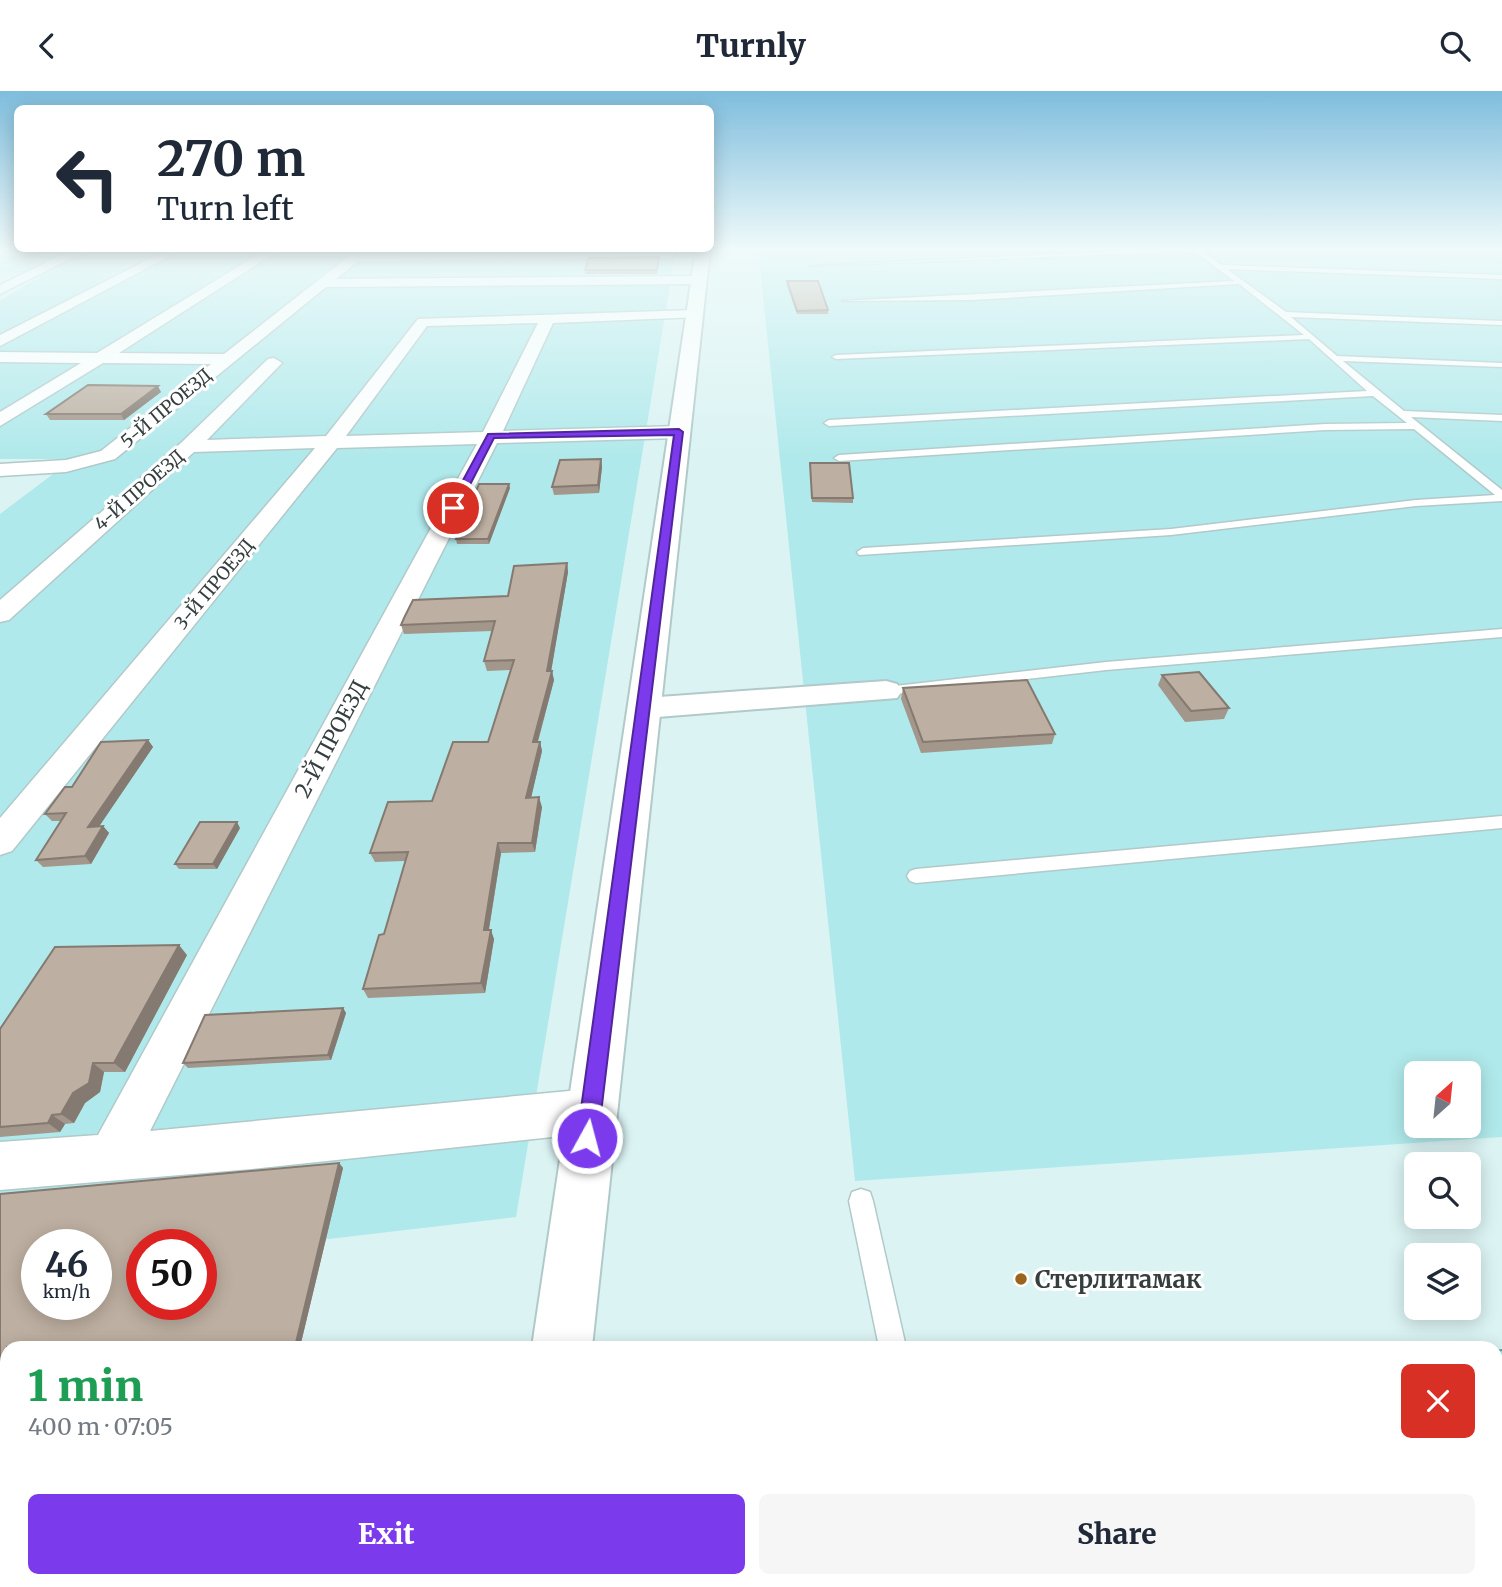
<!DOCTYPE html>
<html lang="en">
<head>
<meta charset="utf-8">
<style>
	:root { --surface:#fff; --page:#f6f6f7; --text:#1f2937; --muted:#747a83; --accent:#7c3aed }
	body { margin:0; font-family:Merriweather,serif; background:var(--page); color:var(--text); height:100vh; display:flex; flex-direction:column; font-size:26px; white-space:nowrap }
	* { box-sizing:border-box; margin:0 }
	p { font-size:23px; color:var(--muted) }
	.icon { flex:none; width:38px; height:38px; fill:none; stroke:currentColor; stroke-width:2; stroke-linecap:round; stroke-linejoin:round }
	.map { position:relative; flex:1; overflow:hidden }
	.sheet { position:absolute; left:0px; top:1250px; width:1503px; height:247px; display:flex; flex-direction:column; background:var(--surface); border-radius:21px 21px 0 0; box-shadow:0 4px 18px #0003 }
	.sheet>* { flex:none }
	.hud { position:absolute; left:14px; top:14px; width:700px; height:147px; border-radius:10px; box-shadow:0 4px 18px #0003; background:#fff; color:var(--text); overflow:hidden }
	.needle { width:46px; rotate:27deg }
	.buttons { position:absolute; left:1404px; top:970px; display:grid; gap:14px }
	.buttons a { display:grid; place-items:center; width:77px; height:77px; border-radius:10px; background:var(--surface); box-shadow:0 4px 18px #0003; font-size:35px }
	.speed { position:absolute; left:21px; top:1138px; display:flex; gap:14px; font-size:35px; font-weight:700; text-align:center }
	.speed>* { display:grid; place-content:center; width:91px; height:91px; border-radius:50%; background:var(--surface); box-shadow:0 4px 18px #0003; line-height:1 }
	.speed small { font-size:18px; font-weight:400 }
	.speed .limit { border:10px solid #d22; background:#fff; color:#111 }
	.pin { position:absolute; display:grid; place-items:center; width:60px; height:60px; color:#fff; margin:-30px; border:4px solid #fff; border-radius:50%; box-shadow:0 2px 7px #0007 }
	.me { position:absolute; width:77px; margin:-38px; rotate:7deg; stroke-linejoin:round; filter:drop-shadow(0 0 5px #0008) }
	.turn { display:flex; align-items:center; gap:24px; height:147px; padding:0 28px; font-size:32px }
	.turn .icon { width:91px; height:91px; stroke-width:2.5 }
	.turn b { display:block; font-size:49px; line-height:60px }
	.round { display:grid; place-items:center; flex:none; width:74px; height:74px; border-radius:10px; background:var(--page) }
	.head { display:flex; align-items:center; justify-content:space-between; height:119px; padding:0 28px }
	h1 { font-size:42px; font-weight:800; line-height:52px; color:#1e9e55 }
	.action { display:flex; gap:14px; margin-top:auto; padding:14px 28px }
	.action a { flex:1; height:80px; border-radius:10px; background:var(--accent); color:#fff; font-size:28px; font-weight:800; line-height:80px; text-align:center }
	.action a+a { background:var(--page); color:var(--text) }
	header { display:flex; justify-content:space-between; align-items:center; height:91px; padding:0 28px; background:var(--surface); font-size:32px; font-weight:800 }
	.map>svg:first-child { display:block }
	.green { fill:#b0e9eb; fill-rule:evenodd }
	.lines { fill:none; stroke-linecap:round; stroke-linejoin:round }
	.service-casing { stroke:#b1c9c9; stroke-width:3 }
	.minor-casing { stroke:#b1c9c9; stroke-width:3 }
	.tertiary-casing { stroke:#b1c9c9; stroke-width:4 }
	.secondary-casing { stroke:#b1c9c9; stroke-width:4 }
	.primary-casing { stroke:#62a3a5; stroke-width:4 }
	.service { fill:#fff; fill-rule:evenodd }
	.minor { fill:#fff; fill-rule:evenodd }
	.tertiary { fill:#fff; fill-rule:evenodd }
	.secondary { fill:#fff; fill-rule:evenodd }
	.primary { fill:#afe8ea; fill-rule:evenodd }
	.wall { fill:#a3968a }
	.shaded-wall { fill:#847a71 }
	.building { fill:#bdafa1; stroke:#847a71; stroke-width:2; fill-rule:evenodd }
	.route { fill:#7c3aed; stroke:#51269a; stroke-width:2 }
	.poi-dot { fill:#9a641c; stroke:#fff; stroke-width:2.5 }
	.labels { text-anchor:middle; dominant-baseline:central; stroke-width:6; stroke-linejoin:round; paint-order:stroke }
	.far-street-label { font-size:18px; fill:#363f3f; stroke:#fff }
	.street-label { font-size:21px; fill:#363f3f; stroke:#fff }
	.near-poi-label { font-size:24px; font-weight:bold; fill:#363f3f; stroke:#fff; text-anchor:start }
</style>
</head>
<body>
<header><svg class="icon" aria-label="back" viewBox="0 0 24 24"><path d="M15 5l-7 7 7 7"/></svg>Turnly<svg class="icon" aria-label="search" viewBox="0 0 24 24"><circle cx="10" cy="10" r="6"/><path d="M15 15l6 6"/></svg></header>
<div class="map">
<svg width="1502" height="1496" viewBox="0 0 1502 1496">
	<rect width="100%" height="100%" fill="#dbf3f3"/>
	<path class="green" d="M758 157H1502V1046L855 1090ZM1416 982H1468V1034H1416Z
		M29 158H676L516 1126 201 1163V1153H37L0 1186V423L73 368H0V210L42 184 0 181V172Z"/>
	<g class="lines">
		<defs>
			<path id="service" d="M1198 157 1221 174 1502 184V188L1227 178 1286 221 1502 230V234L1291 226 1337 265 1502 272V276L1343 270 1404 320 1502 324V330L1411 326 1502 399V410L1416 415 1171 444 859 464 857 461 863 457 1171 438 1416 409 1495 404 1414 338 1325 339 839 370 834 367 839 364 1325 333 1407 332 1373 305 829 335 824 332 829 329 1367 300 1309 248 836 268 832 266 836 264 1304 244 1239 193 971 209 842 210 1234 190 1194 160 810 175Z
				M1502 538V546L1106 579 886 604 879 600 886 596 1106 571Z
				M1502 725V737L916 792 910 790 907 785 910 780 916 778Z
				M861 1098 870 1101 873 1110 906 1256H879L849 1110 852 1101Z
				M1061 1489H1093L1095 1496H1063Z
				M1332 1489H1364L1365 1496H1333Z"/>
			<path id="minor" d="M0 157H14L0 165Z
				M74 158H89L0 203V194Z
				M169 158H183L0 255V244Z
				M267 158H281L119 262 224 263 358 158H371L367 162 670 159 676 163 670 167 358 170 336 188 699 185 706 189 699 193 326 196 115 368 66 381 0 385V373L66 369 101 360 211 273 103 272 0 335V321L81 272 0 271V261L97 262Z
				M694 219 699 220V226L553 232 503 340 679 335 689 341 679 347 497 352 150 1040 590 998 606 1005 613 1020 606 1035 590 1042 252 1078 0 1099V1051L98 1044 477 353 337 357 12 760 0 764V727L315 357 194 361 9 529 0 531V509L182 351 268 268 274 267 282 272 207 349 326 345 418 228ZM538 232 483 341 346 345 427 235Z
				M303 1489H368L365 1496H300Z"/>
			<path id="tertiary" d="M886 590 897 593 902 600 897 607 645 627 633 624 629 617 633 610 645 607Z"/>
			<path id="secondary" d="M696 158H710L592 1256H532Z"/>
			<path id="primary" d="M1502 1260V1322L1496 1323V1261Z
				M7 1422V1489H10L0 1491V1423Z"/>
		</defs>
		<use href="#service" class="service-casing"/>
		<use href="#minor" class="minor-casing"/>
		<use href="#tertiary" class="tertiary-casing"/>
		<use href="#secondary" class="secondary-casing"/>
		<use href="#primary" class="primary-casing"/>
		<use href="#service" class="service"/>
		<use href="#minor" class="minor"/>
		<use href="#tertiary" class="tertiary"/>
		<use href="#secondary" class="secondary"/>
		<use href="#primary" class="primary"/>
	</g>
	<path class="wall" d="M659 170 657 183H585V179Z
		M787 190 828 219V223H797L787 194Z
		M161 301 124 329H50L46 323Z
		M601 368 602 376 599 402 554 404 552 396Z
		M810 376 853 407V412L812 411Z
		M510 397 489 453H457L456 448Z
		M567 472 568 481 551 580 554 589 538 651H540L542 660 531 706 542 716 535 761 501 762 489 839 494 848 485 902 368 907 363 898 384 843 405 770 375 771 370 762 432 710 488 651 511 579 487 580 484 570 493 540 404 543 401 534 508 505Z
		M1162 584 1229 617 1224 628 1185 631 1158 594Z
		M903 597 1055 643 1052 653 921 662 901 608Z
		M148 649 153 656 99 735H103L109 742 91 773 43 776 36 769 61 730H52L45 723Z
		M240 737 217 778H179L175 773Z
		M187 864 125 981H104L100 1001 85 1012 74 1032 65 1033 60 1041 0 1046V938Z
		M343 917 346 922 331 969 188 977 183 972Z
		M339 1072 343 1077 300 1256H7V1294L0 1295V1103Z"/>
	<path class="shaded-wall" d="M158 295 161 301 124 329 121 323Z
		M601 368 602 376 599 402 598 394Z
		M509 393 510 397 489 453 488 448Z
		M567 472 568 481 550 587 552 580 554 589 535 660 533 651 547 580Z
		M148 649 153 656 94 743 88 736Z
		M540 651 542 660 529 716 526 707Z
		M539 706 542 716 535 761 532 752Z
		M237 731 240 737 217 778 213 773Z
		M103 735 109 742 91 773 85 765Z
		M498 752 501 762 487 849 484 839Z
		M491 839 494 848 485 902 481 892Z
		M179 854 187 864 125 981 114 972Z
		M343 917 346 922 331 969 328 964Z
		M93 972 104 981 100 1001 85 1012 74 1032 61 1023 73 1002Z
		M52 1024 65 1033 60 1041 48 1032Z
		M339 1072 343 1077 300 1256H295Z"/>
	<path class="building" d="M659 166 657 179H585L589 167Z
		M787 190H818L828 219 797 220Z
		M88 294 158 295 121 323H46Z
		M601 368 598 394 552 396 560 369Z
		M810 372H849L853 407H812Z
		M479 393H509L488 448H456Z
		M567 472 547 580H552L533 651H540L526 707 539 706 532 752H498L484 839H491L481 892 363 898 379 844 384 843 408 761 370 762 388 711 432 710 453 651H488L514 569 484 570 495 530 401 534 404 527 413 509 508 505 514 475Z
		M1199 581 1229 617 1191 620 1162 584Z
		M1027 589 1055 643 923 651 903 597Z
		M148 649 88 736 103 735 85 765 36 769 66 722 45 723 65 696H72L101 651Z
		M200 731H237L213 773H175Z
		M179 854 114 972H93L89 992 73 1002 61 1023 52 1024 48 1032 0 1036V938L55 856Z
		M343 917 328 964 183 972 205 924Z
		M339 1072 295 1256H7V1291H0V1103ZM37 1153H96V1213H37ZM142 1153H201V1213H142Z"/>
	<linearGradient id="sky" x2="0" y2="1"><stop stop-color="#7ebddd"/><stop offset="0.43" stop-color="#effafa"/><stop offset="1" stop-color="#effafa" stop-opacity="0"/></linearGradient>
	<rect width="1502" height="367" fill="url(#sky)"/>
	<path class="route" d="M679 338 683 341 598 1047 595 1054 587 1057 580 1054 577 1047 674 344 494 347 458 417 453 420 448 417 488 343Z"/>
	<circle class="poi-dot" cx="1021" cy="1188" r="7"/>
	<g class="labels">
		<g class="far-street-label">
			<text transform="translate(166 317) rotate(-40)">5-Й ПРОЕЗД</text>
			<text transform="translate(139 399) rotate(-41)">4-Й ПРОЕЗД</text>
			<text transform="translate(214 493) rotate(-50)">3-Й ПРОЕЗД</text>
		</g>
		<g class="street-label">
			<text transform="translate(331 648) rotate(-62)">2-Й ПРОЕЗД</text>
		</g>
		<g class="near-poi-label">
			<text x="1035" y="1188">Стерлитамак</text>
		</g>
	</g>
</svg>
<div class="buttons">
<a><svg class="needle" viewBox="-14 -14 28 28"><path d="M0-13l5 13h-10z" fill="#e53935"/><path d="M0 13l5-13h-10z" fill="#747a83"/></svg></a>
<a><svg class="icon" aria-label="search" viewBox="0 0 24 24"><circle cx="10" cy="10" r="6"/><path d="M15 15l6 6"/></svg></a>
<a><svg class="icon" aria-label="layers" viewBox="0 0 24 24"><path d="M12 4l9 5-9 5-9-5zM3 14l9 5 9-5"/></svg></a>
</div>
<div class="speed"><div>46<small>km/h</small></div><div class="limit">50</div></div>
<div class="pin" style="left:453px;top:417px;background:#d93025"><svg class="icon" aria-label="arrive" viewBox="0 0 24 24"><path d="M6 21V4h12l-3 4 3 4H6"/></svg></div>
<svg class="me" style="left:587px;top:1047px" viewBox="-20 -20 40 40"><circle r="17" fill="#7c3aed" stroke="#fff" stroke-width="3"/><path d="M0-11L8 9 0 5-8 9z" fill="#fff"/></svg>
<div class="hud">
<div class="turn"><svg class="icon" aria-label="left" viewBox="0 0 24 24"><path d="M17 20v-9H6M10 6l-5 5 5 5"/></svg><div><b>270 m</b>Turn left</div></div>
</div>
<section class="sheet">
<div class="head"><div><h1>1 min</h1><p>400 m · 07:05</p></div><a class="round" style="background:#d93025;color:#fff"><svg class="icon" aria-label="close" viewBox="0 0 24 24"><path d="M6 6l12 12M18 6L6 18"/></svg></a></div>
<div class="action"><a>Exit</a><a>Share</a></div>
</section>
</div>
</body>
</html>
